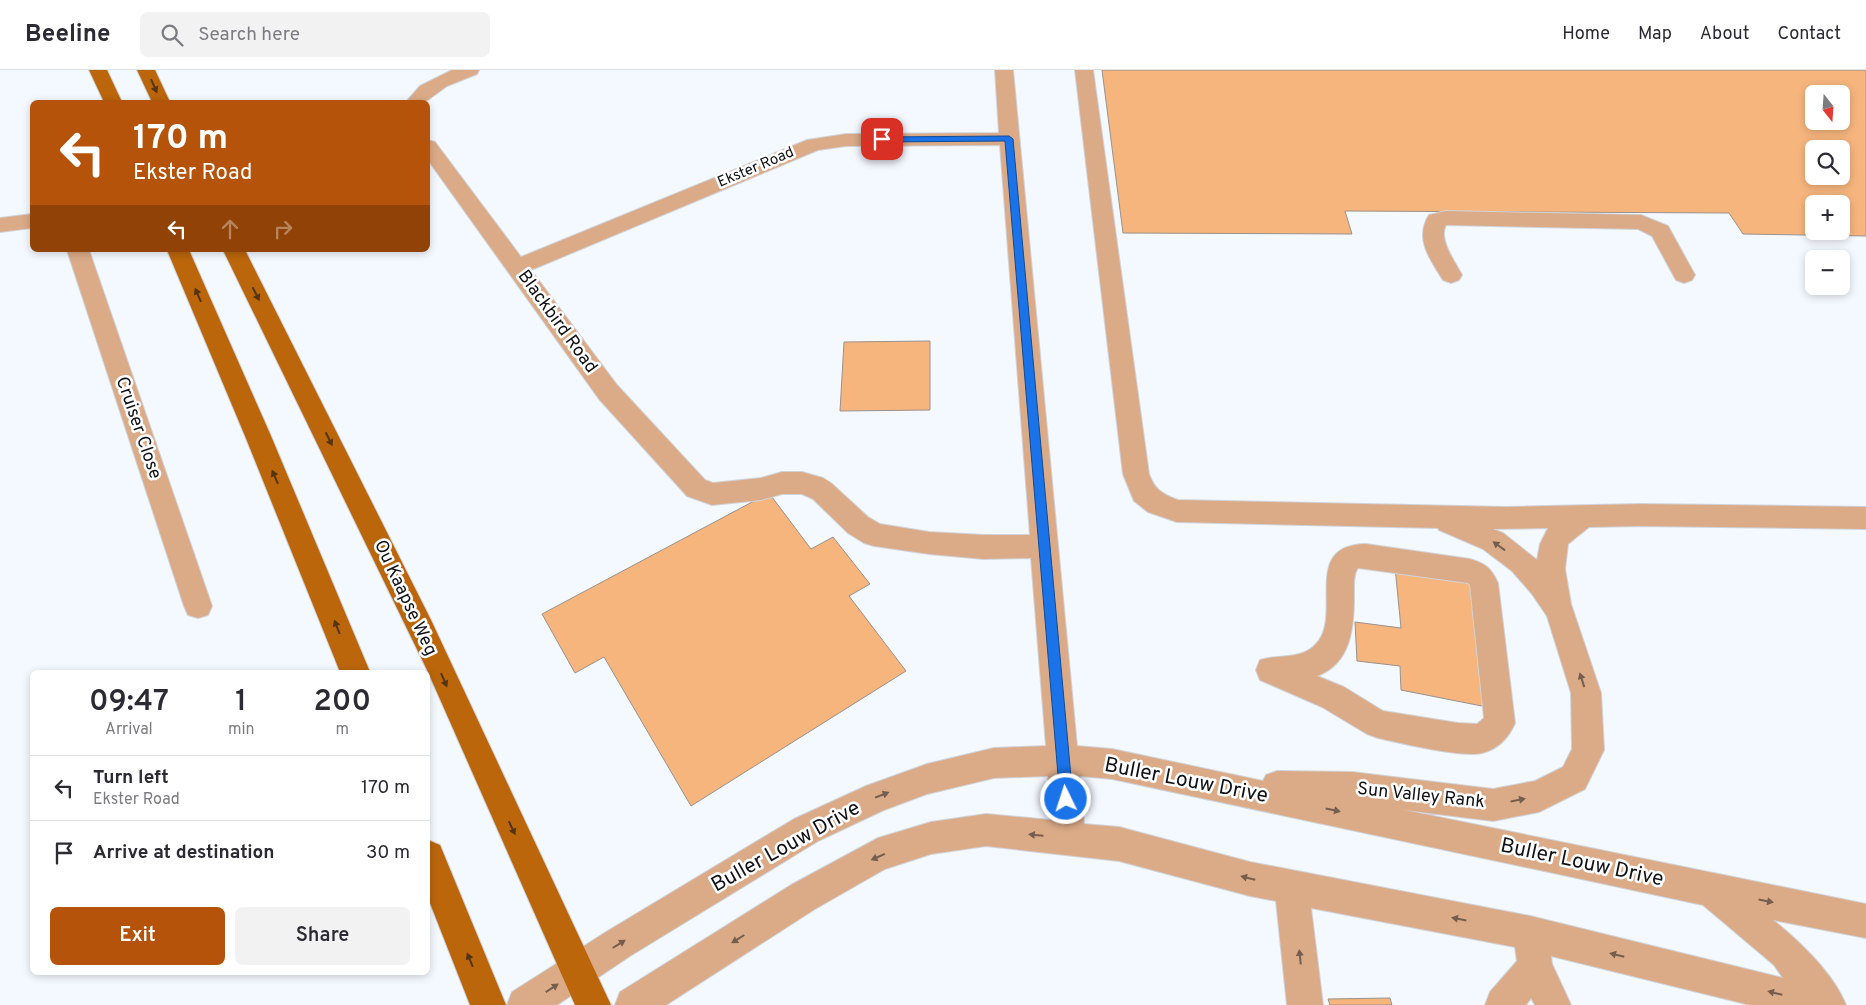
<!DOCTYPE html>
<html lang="en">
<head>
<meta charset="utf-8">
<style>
	:root { --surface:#fff; --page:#f2f2f3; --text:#2b2b33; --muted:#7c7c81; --line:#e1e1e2; --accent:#b45309 }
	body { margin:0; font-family:Overpass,sans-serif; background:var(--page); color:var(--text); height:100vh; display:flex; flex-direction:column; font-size:19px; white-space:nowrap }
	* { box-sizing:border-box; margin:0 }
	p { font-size:16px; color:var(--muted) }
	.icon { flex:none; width:28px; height:28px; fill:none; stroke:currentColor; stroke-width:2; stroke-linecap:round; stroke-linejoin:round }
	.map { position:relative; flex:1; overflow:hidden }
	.details { position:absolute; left:30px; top:600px; width:400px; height:305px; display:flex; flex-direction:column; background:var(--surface); border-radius:8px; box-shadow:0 2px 8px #0003 }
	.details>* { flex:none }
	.banner { position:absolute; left:30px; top:30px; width:400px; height:152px; border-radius:8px; box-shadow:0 2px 8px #0003; background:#b45309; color:#fff; overflow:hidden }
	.needle { width:32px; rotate:163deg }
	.fabs { position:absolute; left:1805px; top:15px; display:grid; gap:10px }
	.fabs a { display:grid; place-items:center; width:45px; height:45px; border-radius:8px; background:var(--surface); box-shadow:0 2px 8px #0003; font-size:25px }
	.pin { position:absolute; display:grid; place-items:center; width:42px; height:42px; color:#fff; margin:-21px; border-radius:10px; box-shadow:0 2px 8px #0006 }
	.me { position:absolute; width:55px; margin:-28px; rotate:356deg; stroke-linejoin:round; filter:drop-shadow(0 0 4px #0008) }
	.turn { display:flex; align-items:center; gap:18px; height:105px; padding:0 20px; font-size:22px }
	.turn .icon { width:65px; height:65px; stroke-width:2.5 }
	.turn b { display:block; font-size:35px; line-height:42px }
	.lanes { display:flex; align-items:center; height:48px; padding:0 20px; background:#0003; justify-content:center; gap:25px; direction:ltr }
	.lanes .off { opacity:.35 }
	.eta { display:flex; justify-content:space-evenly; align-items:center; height:85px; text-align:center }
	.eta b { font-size:30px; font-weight:600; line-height:35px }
	.button { display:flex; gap:10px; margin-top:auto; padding:10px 20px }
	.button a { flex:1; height:58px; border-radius:8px; background:var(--accent); color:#fff; font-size:20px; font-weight:600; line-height:58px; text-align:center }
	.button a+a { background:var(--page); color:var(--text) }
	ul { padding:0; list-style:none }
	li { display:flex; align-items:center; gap:15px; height:65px; padding:0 20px; border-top:1px solid var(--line) }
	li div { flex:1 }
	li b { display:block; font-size:19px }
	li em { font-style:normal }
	header { display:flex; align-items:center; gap:30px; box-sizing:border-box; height:70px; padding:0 25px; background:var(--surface); border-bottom:1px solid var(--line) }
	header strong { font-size:24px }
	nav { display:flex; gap:28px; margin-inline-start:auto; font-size:18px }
	.search { width:350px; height:45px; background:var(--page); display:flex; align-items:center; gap:12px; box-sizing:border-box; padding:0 18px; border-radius:8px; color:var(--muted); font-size:19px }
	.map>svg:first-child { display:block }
	.building { fill:#f6b57d; stroke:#9a928c; fill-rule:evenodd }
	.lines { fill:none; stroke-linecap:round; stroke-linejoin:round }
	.minor-casing { stroke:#d0d3da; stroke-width:2 }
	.major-casing { stroke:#d0d3da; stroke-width:2 }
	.minor { fill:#dbab88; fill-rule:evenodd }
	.major { fill:#bb660b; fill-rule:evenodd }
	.oneway { fill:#543411 }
	.oneway2 { fill:#765e4e }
	.route { fill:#1a73e8; stroke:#114b97 }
	.labels { text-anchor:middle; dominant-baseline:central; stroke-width:5; stroke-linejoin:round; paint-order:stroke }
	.far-street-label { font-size:15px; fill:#101215; stroke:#fff }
	.street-label { font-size:18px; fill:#101215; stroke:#fff }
	.near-street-label { font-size:21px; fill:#101215; stroke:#fff }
</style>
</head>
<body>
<header>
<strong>Beeline</strong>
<div class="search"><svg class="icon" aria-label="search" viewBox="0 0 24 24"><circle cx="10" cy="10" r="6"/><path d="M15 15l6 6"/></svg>Search here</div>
<nav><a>Home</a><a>Map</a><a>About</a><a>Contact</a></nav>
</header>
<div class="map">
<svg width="1866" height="935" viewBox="0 0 1866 935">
	<rect width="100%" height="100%" fill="#f4f8ff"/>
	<path class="building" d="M1102 0H1866V166L1743 164 1729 143 1345 141 1352 164 1123 163ZM1814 24H1841V51H1814ZM1814 79H1841V106H1814ZM1814 134H1841V161H1814Z
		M930 271V340L840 341 844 272Z
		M769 423 811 479 833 467 870 514 849 526 906 601 691 736 604 587 575 603 542 544Z
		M1395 497 1478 511 1497 639 1401 620 1400 596 1357 591 1355 552 1401 558Z
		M1390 928 1392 935H1330L1328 929Z"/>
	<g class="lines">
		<defs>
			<path id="minor" d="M452 0H479L477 4 447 16 425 32H406L420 16Z
				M995 0H1013L1077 676 1112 679 1263 711 1266 705 1277 701 1352 702 1493 719 1535 711 1563 697 1572 679 1571 623 1547 546 1532 524 1512 501 1483 479 1439 460 1438 458 1177 452 1148 442 1134 431 1123 404 1075 0H1093L1149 404C1155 420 1162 424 1178 430L1507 437 1640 434 1866 437V459L1640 456 1589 457 1568 474 1565 499 1571 534 1601 623 1604 680 1585 719 1539 742 1493 751 1404 740 1866 834V868L1773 850C1799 871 1833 903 1846 935H1750L1551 886 1552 894 1571 935H1535L1531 928 1526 935H1485L1490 922 1517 891 1515 877 1311 838 1323 935H1287L1276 831 1250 826 1119 791 986 776 931 784 885 799 815 839 666 935H615L620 922 791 815 878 768 931 752 986 744 1051 750 1048 706 994 708 927 724 884 740 818 771 630 886 557 935H507L512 922 606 862 794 749 866 716 927 694 994 678 1046 676 1031 488 984 489 929 484 874 476 864 473 848 463 813 429 802 424H782L761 430 712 435 687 426 599 329 428 90V70L435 72 521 187 807 70 846 64 999 63ZM1000 75 1030 465H984L929 462 880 454 868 447 831 413 823 408 802 402H782L761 408 713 413 705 410 617 315 531 200 818 80 846 76ZM1548 458 1540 474 1537 490 1503 463 1493 459ZM1080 706 1112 709 1703 835 1774 895 1783 908 1530 846 1250 792 1119 757 1084 754Z
				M1446 141 1641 145 1668 156 1695 205 1692 210 1684 213 1676 210 1652 166 1638 159 1446 155C1438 169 1455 192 1462 205L1459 210 1451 213 1443 210C1430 189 1414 169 1429 145Z
				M32 144V158L0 162V148Z
				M67 180H89L212 536 208 545 198 548 188 545 184 536Z
				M1366 474 1470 489C1486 494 1491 498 1498 513L1515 653C1509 667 1498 679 1482 683 1462 688 1401 673 1378 668L1367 664 1322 637 1260 610 1256 600 1260 590C1278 584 1301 590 1315 575 1345 547 1299 475 1366 474ZM1358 498 1468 513 1470 515 1484 648 1477 654 1458 653 1383 641 1344 617 1317 606C1352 593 1354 556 1354 524 1354 516 1353 504 1358 498Z"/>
			<path id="major" d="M89 0H107L122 32H104Z
				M137 0H155L170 32H152Z
				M167 180H189L271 366 370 602H340L245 366Z
				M223 180H245L431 550 611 935H575L428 602Z
				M428 770 440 775 506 935H470L428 828Z"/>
		</defs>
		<use href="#minor" class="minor-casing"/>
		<use href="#major" class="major-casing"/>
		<use href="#minor" class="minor"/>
		<use href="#major" class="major"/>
	</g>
	<defs><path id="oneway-solid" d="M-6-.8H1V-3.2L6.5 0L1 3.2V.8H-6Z" transform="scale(1.25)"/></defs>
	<g class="oneway">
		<use href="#oneway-solid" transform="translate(154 16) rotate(66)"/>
		<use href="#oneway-solid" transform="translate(256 224) rotate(63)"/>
		<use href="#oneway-solid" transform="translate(198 225) rotate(-113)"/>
		<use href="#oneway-solid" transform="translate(329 369) rotate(64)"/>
		<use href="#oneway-solid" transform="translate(275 407) rotate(-113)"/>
		<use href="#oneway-solid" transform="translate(337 557) rotate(-111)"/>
		<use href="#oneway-solid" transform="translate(444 610) rotate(66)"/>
		<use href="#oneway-solid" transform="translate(512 758) rotate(65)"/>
		<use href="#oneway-solid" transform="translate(470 890) rotate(-112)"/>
	</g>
	<g class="oneway2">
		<use href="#oneway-solid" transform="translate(1499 476) rotate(-144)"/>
		<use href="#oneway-solid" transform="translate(1582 610) rotate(-108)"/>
		<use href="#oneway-solid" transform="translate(882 725) rotate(-21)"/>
		<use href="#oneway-solid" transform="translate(1518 730) rotate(-11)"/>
		<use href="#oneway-solid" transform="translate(1333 740) rotate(12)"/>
		<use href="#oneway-solid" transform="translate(1036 765) rotate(-175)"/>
		<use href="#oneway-solid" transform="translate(878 787) rotate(156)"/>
		<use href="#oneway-solid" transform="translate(1248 808) rotate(-166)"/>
		<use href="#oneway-solid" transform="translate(1766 831) rotate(11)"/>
		<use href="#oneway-solid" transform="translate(1459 849) rotate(-169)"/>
		<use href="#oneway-solid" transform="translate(738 869) rotate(148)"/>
		<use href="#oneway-solid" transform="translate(619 874) rotate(-32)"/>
		<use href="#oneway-solid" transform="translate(1617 885) rotate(-166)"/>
		<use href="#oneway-solid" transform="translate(1300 887) rotate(-96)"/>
		<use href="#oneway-solid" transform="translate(552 918) rotate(-33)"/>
		<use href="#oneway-solid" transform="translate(1775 923) rotate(-166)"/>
	</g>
	<path class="route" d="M1009 66 1013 69 1073 729 1071 733 1066 735 1062 733 1060 729 1005 71 882 72 878 69 882 67Z"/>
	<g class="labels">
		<g class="far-street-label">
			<text transform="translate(756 98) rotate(-23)">Ekster Road</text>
		</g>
		<g class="street-label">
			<text transform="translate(557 252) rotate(54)">Blackbird Road</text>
			<text transform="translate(138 358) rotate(71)">Cruiser Close</text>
			<text transform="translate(405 528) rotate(65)">Ou Kaapse Weg</text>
			<text transform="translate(1421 726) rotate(6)">Sun Valley Rank</text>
		</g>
		<g class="near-street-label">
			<text transform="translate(1186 711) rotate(11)">Buller Louw Drive</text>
			<text transform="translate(786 777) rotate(-29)">Buller Louw Drive</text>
			<text transform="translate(1582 793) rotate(12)">Buller Louw Drive</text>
		</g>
	</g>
</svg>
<div class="fabs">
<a><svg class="needle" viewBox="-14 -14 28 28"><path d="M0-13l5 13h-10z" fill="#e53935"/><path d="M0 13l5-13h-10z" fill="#7c7c81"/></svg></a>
<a><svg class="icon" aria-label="search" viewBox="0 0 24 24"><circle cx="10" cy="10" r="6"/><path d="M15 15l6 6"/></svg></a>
<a>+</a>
<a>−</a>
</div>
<div class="pin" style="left:882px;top:69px;background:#d93025"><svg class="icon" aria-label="arrive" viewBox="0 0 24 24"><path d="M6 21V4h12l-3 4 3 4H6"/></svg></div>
<svg class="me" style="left:1066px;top:729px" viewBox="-20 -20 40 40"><circle r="17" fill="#1a73e8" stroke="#fff" stroke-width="3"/><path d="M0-11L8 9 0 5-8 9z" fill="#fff"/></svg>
<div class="banner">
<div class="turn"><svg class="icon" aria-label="left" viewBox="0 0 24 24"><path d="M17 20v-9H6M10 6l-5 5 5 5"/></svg><div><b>170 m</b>Ekster Road</div></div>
<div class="lanes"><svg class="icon" aria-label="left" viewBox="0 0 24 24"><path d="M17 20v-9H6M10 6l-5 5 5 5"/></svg><svg class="icon off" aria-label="ahead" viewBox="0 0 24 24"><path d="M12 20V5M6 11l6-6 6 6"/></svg><svg class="icon off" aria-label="right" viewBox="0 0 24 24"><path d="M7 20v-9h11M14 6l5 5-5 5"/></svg></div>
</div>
<section class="details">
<div class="eta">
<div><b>09:47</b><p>Arrival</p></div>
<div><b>1</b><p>min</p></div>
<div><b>200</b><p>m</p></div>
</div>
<ul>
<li><svg class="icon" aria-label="left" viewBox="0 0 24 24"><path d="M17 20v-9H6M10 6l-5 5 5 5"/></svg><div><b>Turn left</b><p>Ekster Road</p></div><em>170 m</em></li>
<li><svg class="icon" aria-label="arrive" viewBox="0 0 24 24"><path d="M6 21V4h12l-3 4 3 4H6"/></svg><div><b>Arrive at destination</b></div><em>30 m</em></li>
</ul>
<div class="button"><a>Exit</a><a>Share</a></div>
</section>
</div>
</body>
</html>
